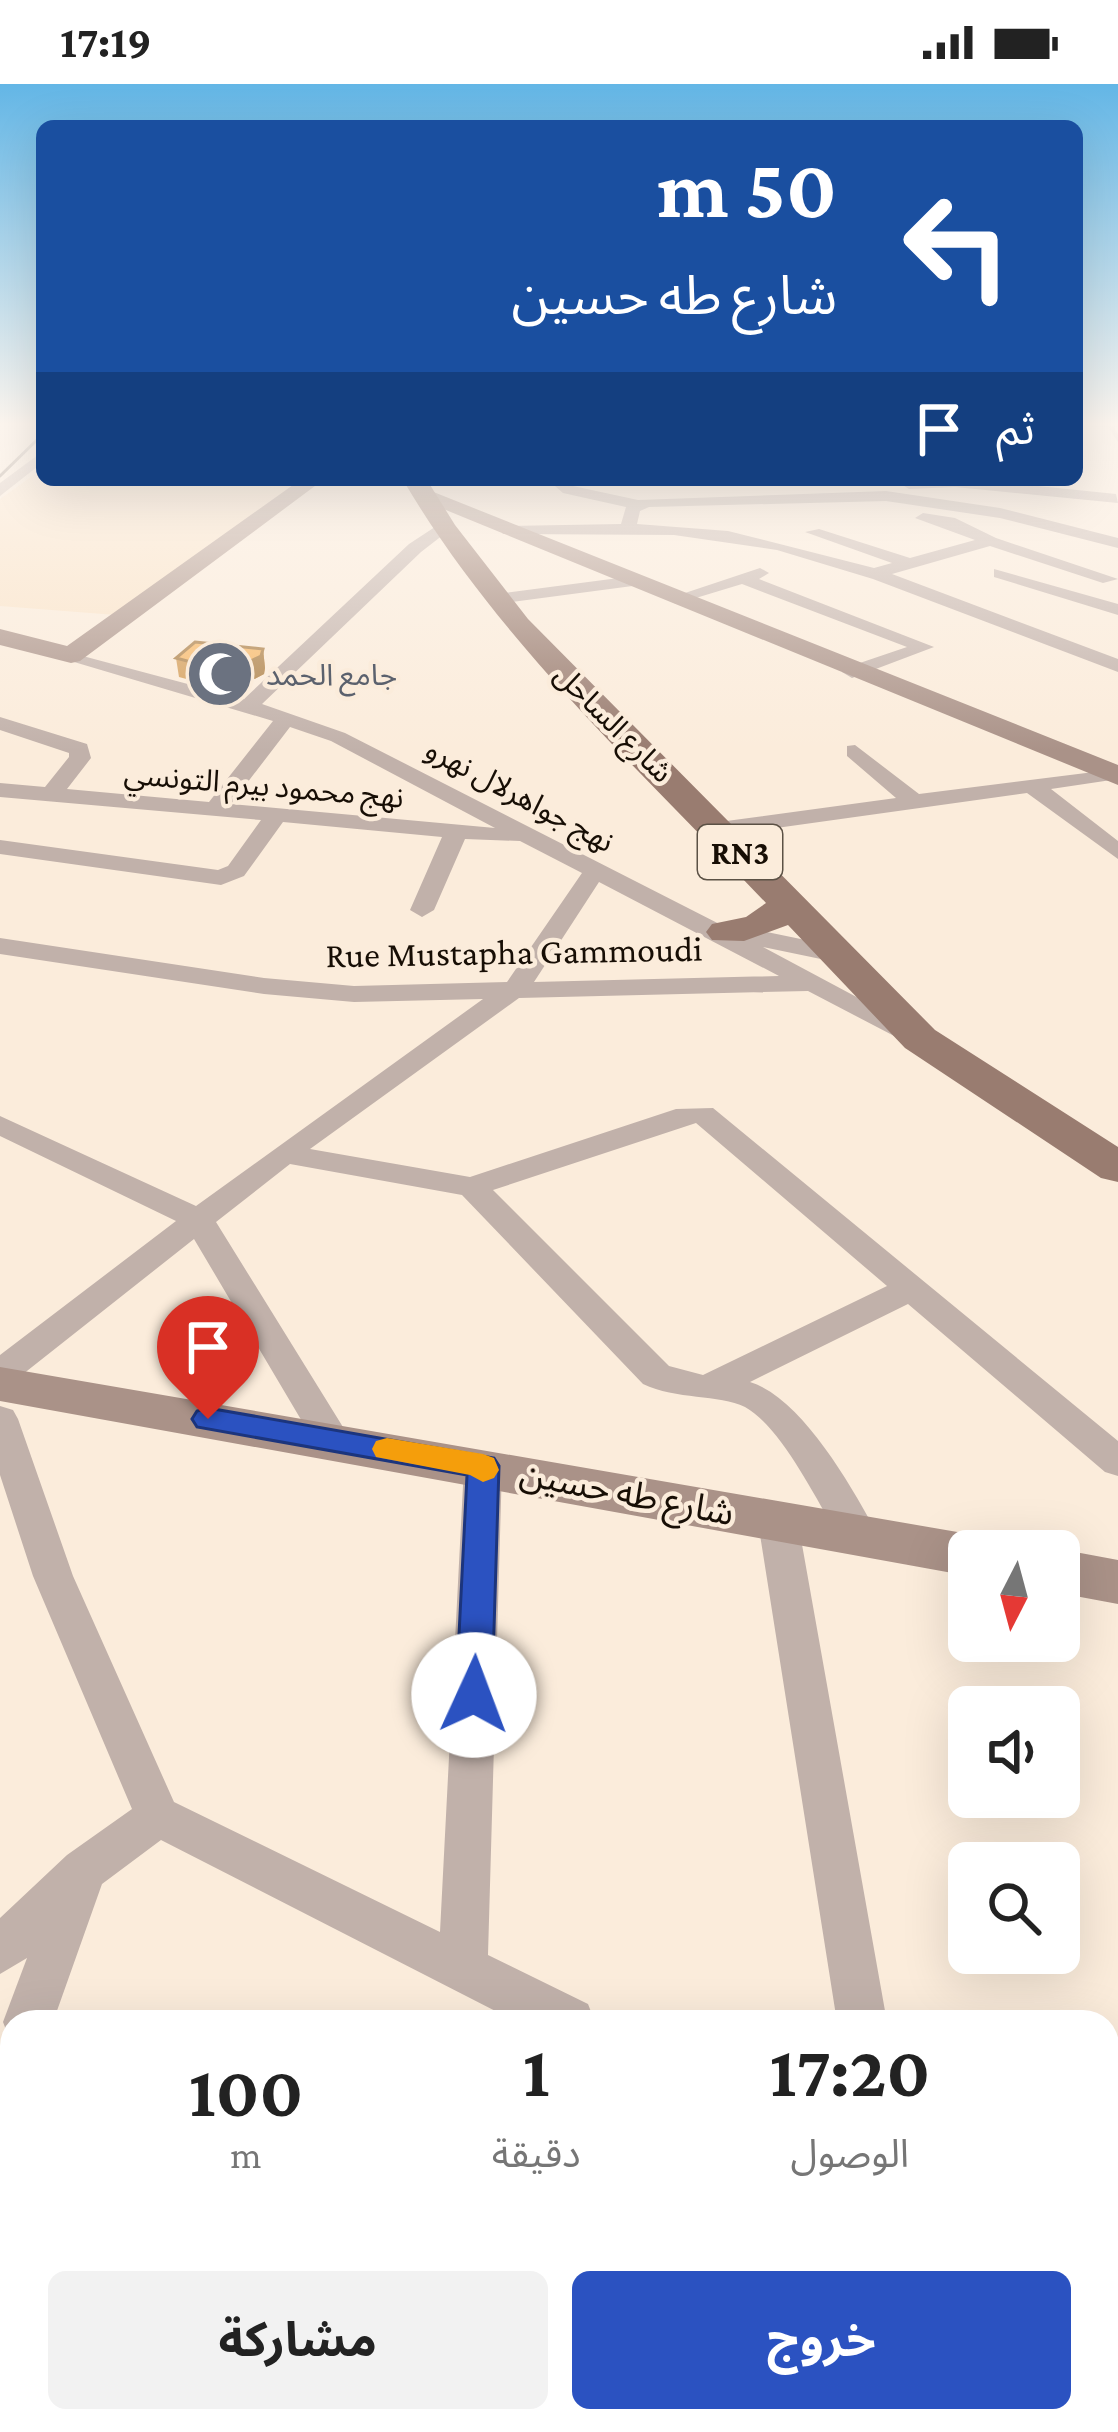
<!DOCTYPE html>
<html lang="ar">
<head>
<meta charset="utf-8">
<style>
	:root { --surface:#fff; --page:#f2f2f2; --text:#222; --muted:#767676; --accent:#2b52c1 }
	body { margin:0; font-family:"Crimson Pro","Noto Sans Arabic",serif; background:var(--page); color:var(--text); direction:rtl; height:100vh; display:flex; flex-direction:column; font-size:45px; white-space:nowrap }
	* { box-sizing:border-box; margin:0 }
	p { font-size:39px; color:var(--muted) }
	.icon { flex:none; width:66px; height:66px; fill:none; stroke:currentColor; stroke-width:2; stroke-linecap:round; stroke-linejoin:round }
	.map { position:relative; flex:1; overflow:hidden; direction:ltr }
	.sheet { position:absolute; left:0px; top:1926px; width:1119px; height:423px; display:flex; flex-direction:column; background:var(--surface); border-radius:36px 36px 0 0; box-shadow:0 12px 48px #0002; direction:rtl }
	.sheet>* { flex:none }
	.top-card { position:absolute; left:36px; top:36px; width:1047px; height:366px; border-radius:18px; box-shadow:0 12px 48px #0002; direction:rtl; background:#1a4fa0; color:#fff; overflow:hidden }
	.needle { width:78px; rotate:186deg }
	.fabs { position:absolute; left:948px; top:1446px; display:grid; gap:24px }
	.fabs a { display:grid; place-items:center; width:132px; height:132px; border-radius:18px; background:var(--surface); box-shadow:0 12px 48px #0002; font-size:60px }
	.pin { position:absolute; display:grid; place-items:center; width:102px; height:102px; color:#fff; margin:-123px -51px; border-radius:50% 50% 50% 0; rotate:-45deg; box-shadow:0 0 12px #0007 }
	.pin .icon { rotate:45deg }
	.me { position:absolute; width:132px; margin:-66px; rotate:2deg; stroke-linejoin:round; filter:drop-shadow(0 0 9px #0008) }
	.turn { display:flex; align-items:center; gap:42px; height:252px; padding:0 48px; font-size:54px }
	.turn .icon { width:156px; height:156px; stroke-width:2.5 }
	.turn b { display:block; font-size:84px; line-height:102px }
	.then { display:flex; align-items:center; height:114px; padding:0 48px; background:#0003; gap:24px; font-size:45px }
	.eta { display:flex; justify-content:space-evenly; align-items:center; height:204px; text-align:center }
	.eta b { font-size:72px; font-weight:700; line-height:84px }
	.action { display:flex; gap:24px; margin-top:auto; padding:24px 48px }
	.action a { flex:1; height:138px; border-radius:18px; background:var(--accent); color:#fff; font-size:48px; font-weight:700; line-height:138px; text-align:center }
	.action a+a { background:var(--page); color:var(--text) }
	.status { display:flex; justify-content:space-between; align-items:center; height:84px; padding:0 60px; background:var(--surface); direction:ltr }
	.status svg { height:33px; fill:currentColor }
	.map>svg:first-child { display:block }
	.built { fill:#fae3c7 }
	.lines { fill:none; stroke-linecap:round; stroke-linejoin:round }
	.lane { fill:#c1b1aa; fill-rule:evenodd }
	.street { fill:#c1b1aa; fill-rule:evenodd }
	.secondary { fill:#aa9288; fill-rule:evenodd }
	.primary { fill:#997c70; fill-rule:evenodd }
	.tram { stroke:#5d5247; stroke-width:3 }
	.wall { fill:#d49e59 }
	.shaded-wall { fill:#ad8148 }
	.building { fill:#f7b867; stroke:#ad8148; stroke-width:3 }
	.route { fill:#2b52c1; stroke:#1c357d; stroke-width:3 }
	.slow { fill:#f59e0b }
	.labels { text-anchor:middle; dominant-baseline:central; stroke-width:9; stroke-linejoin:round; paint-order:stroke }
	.far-worship-label { font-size:30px; fill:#5b616d; stroke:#fbecdb; text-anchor:start }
	.far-street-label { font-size:30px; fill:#170e05; stroke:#fbecdb }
	.shield { fill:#fbecdb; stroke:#5b5145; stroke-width:3 }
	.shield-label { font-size:33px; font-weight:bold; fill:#170e05 }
	.street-label { font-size:36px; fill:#170e05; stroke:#fbecdb }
</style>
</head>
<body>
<div class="status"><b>17:19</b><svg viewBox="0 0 49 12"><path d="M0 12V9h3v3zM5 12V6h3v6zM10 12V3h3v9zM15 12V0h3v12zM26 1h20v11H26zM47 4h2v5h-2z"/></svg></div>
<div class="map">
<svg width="1118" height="2348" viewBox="0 0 1118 2348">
	<rect width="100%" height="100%" fill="#fbecdb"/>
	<path class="built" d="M42 385V396H304L116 531 0 522V415Z"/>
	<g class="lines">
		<path class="lane" d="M1110 338 1118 350V358L1106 340Z"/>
		<path class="street" d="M1077 338H1118V343L1079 342Z
			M42 368V379L0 412V399Z
			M548 396H564L573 402 638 416 886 407 1000 424 1118 454V464L1000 434 886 417 649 423 640 427 637 440 728 447 874 484 892 479 805 448 819 445 910 474 975 456 915 434 923 429 955 434 996 454 1118 495 1103 499 990 462 892 490 1118 575V588L873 495 777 466 674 451 503 450 501 447 509 442 621 440 626 423 563 409Z
			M907 396H979L1116 410 1118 419 955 403 909 405 901 400Z
			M438 441 452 444 421 468 262 620 345 649 737 849 748 844 849 865 853 871 849 877 840 879 763 863 922 948 918 954H898L808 907 519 914 310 1065 470 1093 676 1025 713 1024 1118 1357V1392L1105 1388 908 1220 750 1298C802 1314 852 1403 878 1451L872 1462 858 1466 844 1462C821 1425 783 1344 745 1323 719 1310 676 1316 643 1300L462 1111 290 1080 216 1138 351 1356 345 1366 332 1369 319 1366 194 1155 13 1298 0 1301V1271L176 1137 0 1052V1032L196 1122 483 915 354 918 264 910 0 870V854L264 894 354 902 507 898 582 789 520 757 465 755 434 826 422 833 410 826 442 753 283 738 244 792 221 801 0 770V756L218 786 228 782 261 736 0 713V699L45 703 69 673V669L0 646V633L87 660 91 674 67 705 209 718 273 637 64 575V567L244 615 409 460ZM290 643 331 657 495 744 231 720ZM599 798 779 892 534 898ZM696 1039 887 1202 703 1291 669 1282 493 1106Z
			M760 484 769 489 759 495 934 563 852 594 842 588 845 584 907 563 742 500 676 520 667 515Z
			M994 485 1118 520V531L994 493Z
			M634 492 640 493V501L496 520 487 515 496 510Z
			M855 661 919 710 1118 685V695L1051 705 1118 757V775L1027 709 719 752 707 745 719 738 896 714 847 672V662Z
			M0 1322 13 1326 18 1335 73 1492 174 1718 440 1848 464 1382 470 1372 483 1368 496 1372 502 1382 488 1871 588 1920 595 1938H517L161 1756 102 1800 53 1938H12L10 1956 3 1938 27 1874 0 1890V1834L67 1771 132 1725 33 1492 0 1391Z
			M778 1423 792 1427 798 1438 887 1938H837L758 1438 764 1427Z
			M12 1958V2038L0 2043V1963Z
			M1118 2024V2078L1107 2080V2026Z
			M456 2337H529L524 2348H452Z
			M905 2337H965L967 2348H907Z"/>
		<path class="secondary" d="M300 396H323L80 577 71 579 0 561V545L67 562Z
			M426 405 1118 681V701L419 415 416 411Z
			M0 1283 969 1450 988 1456 994 1467H969V1492L0 1317Z
			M1059 1465 1118 1476V1520L1059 1509V1467H1054Z"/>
		<path class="primary" d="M403 396H427L455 441 528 535 935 946 1118 1063V1098L1101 1094 905 964 788 841 744 857 712 856 706 848 712 840 746 833 766 819C639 685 498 557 403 396Z"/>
		<path class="tram" d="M0 392 42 351"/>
	</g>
	<path class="wall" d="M263 565 265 584 264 590 231 607 179 593 176 574Z"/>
	<path class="shaded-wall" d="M263 565 265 584 264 590 231 607 228 588Z"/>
	<path class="building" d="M195 558 263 565 261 572 228 588 176 574Z"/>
	<linearGradient id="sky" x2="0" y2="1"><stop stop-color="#63b6e6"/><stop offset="0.51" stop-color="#fdf6ef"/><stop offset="1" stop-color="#fdf6ef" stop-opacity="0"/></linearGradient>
	<rect width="1118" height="667" fill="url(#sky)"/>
	<path class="route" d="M208 1324 494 1374 499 1382 492 1611 487 1622 474 1626 461 1622 456 1611 467 1391 197 1343 192 1335 197 1327Z"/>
	<path class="slow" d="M387 1354 483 1370 494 1374 499 1386 494 1394 483 1398 470 1391 376 1373 372 1365 376 1357Z"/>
	<defs>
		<symbol id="mosque-disc" viewBox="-11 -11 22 22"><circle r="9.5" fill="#6b7280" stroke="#fbecdb"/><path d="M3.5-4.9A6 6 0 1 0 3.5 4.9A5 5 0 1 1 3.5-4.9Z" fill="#fff"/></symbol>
	</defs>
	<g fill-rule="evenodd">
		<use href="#mosque-disc" x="182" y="552" width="76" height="76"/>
	</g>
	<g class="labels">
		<g class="far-worship-label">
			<text x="266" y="590">جامع الحمد</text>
		</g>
		<g class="far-street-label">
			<text transform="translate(614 639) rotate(45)">شارع الساحل</text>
			<text transform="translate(264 701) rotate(5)">نهج محمود بيرم التونسي</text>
			<text transform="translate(520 711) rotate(28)">نهج جواهرلال نهرو</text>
		</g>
		<rect class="shield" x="698" y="741" width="84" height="54" rx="9"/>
		<g class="shield-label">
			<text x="740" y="768">RN3</text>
		</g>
		<g class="street-label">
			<text transform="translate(514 868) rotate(-1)">Rue Mustapha Gammoudi</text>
			<text transform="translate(627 1409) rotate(11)">شارع طه حسين</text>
		</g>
	</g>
</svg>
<div class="fabs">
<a><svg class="needle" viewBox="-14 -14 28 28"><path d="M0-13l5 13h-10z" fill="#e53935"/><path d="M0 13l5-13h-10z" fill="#767676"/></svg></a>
<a><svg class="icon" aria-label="sound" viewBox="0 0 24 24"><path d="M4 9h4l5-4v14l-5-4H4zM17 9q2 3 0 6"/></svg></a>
<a><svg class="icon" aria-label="search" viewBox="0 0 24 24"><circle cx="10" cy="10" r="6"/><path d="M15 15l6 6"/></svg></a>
</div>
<div class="pin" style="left:208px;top:1335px;background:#d93025"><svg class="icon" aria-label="arrive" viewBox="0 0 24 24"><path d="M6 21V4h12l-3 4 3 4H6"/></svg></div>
<svg class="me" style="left:474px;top:1611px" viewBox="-20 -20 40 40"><circle r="19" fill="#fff"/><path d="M0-13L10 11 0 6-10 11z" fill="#2b52c1"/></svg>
<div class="top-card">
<div class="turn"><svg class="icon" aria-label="left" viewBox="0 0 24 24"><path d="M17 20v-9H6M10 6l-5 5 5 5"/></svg><div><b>50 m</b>شارع طه حسين</div></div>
<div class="then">ثم<svg class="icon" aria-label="arrive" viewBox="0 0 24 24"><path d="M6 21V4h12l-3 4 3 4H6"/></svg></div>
</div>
<section class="sheet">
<div class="eta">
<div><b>17:20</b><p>الوصول</p></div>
<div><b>1</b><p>دقيقة</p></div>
<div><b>100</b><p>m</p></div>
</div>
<div class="action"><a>خروج</a><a>مشاركة</a></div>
</section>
</div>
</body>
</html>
